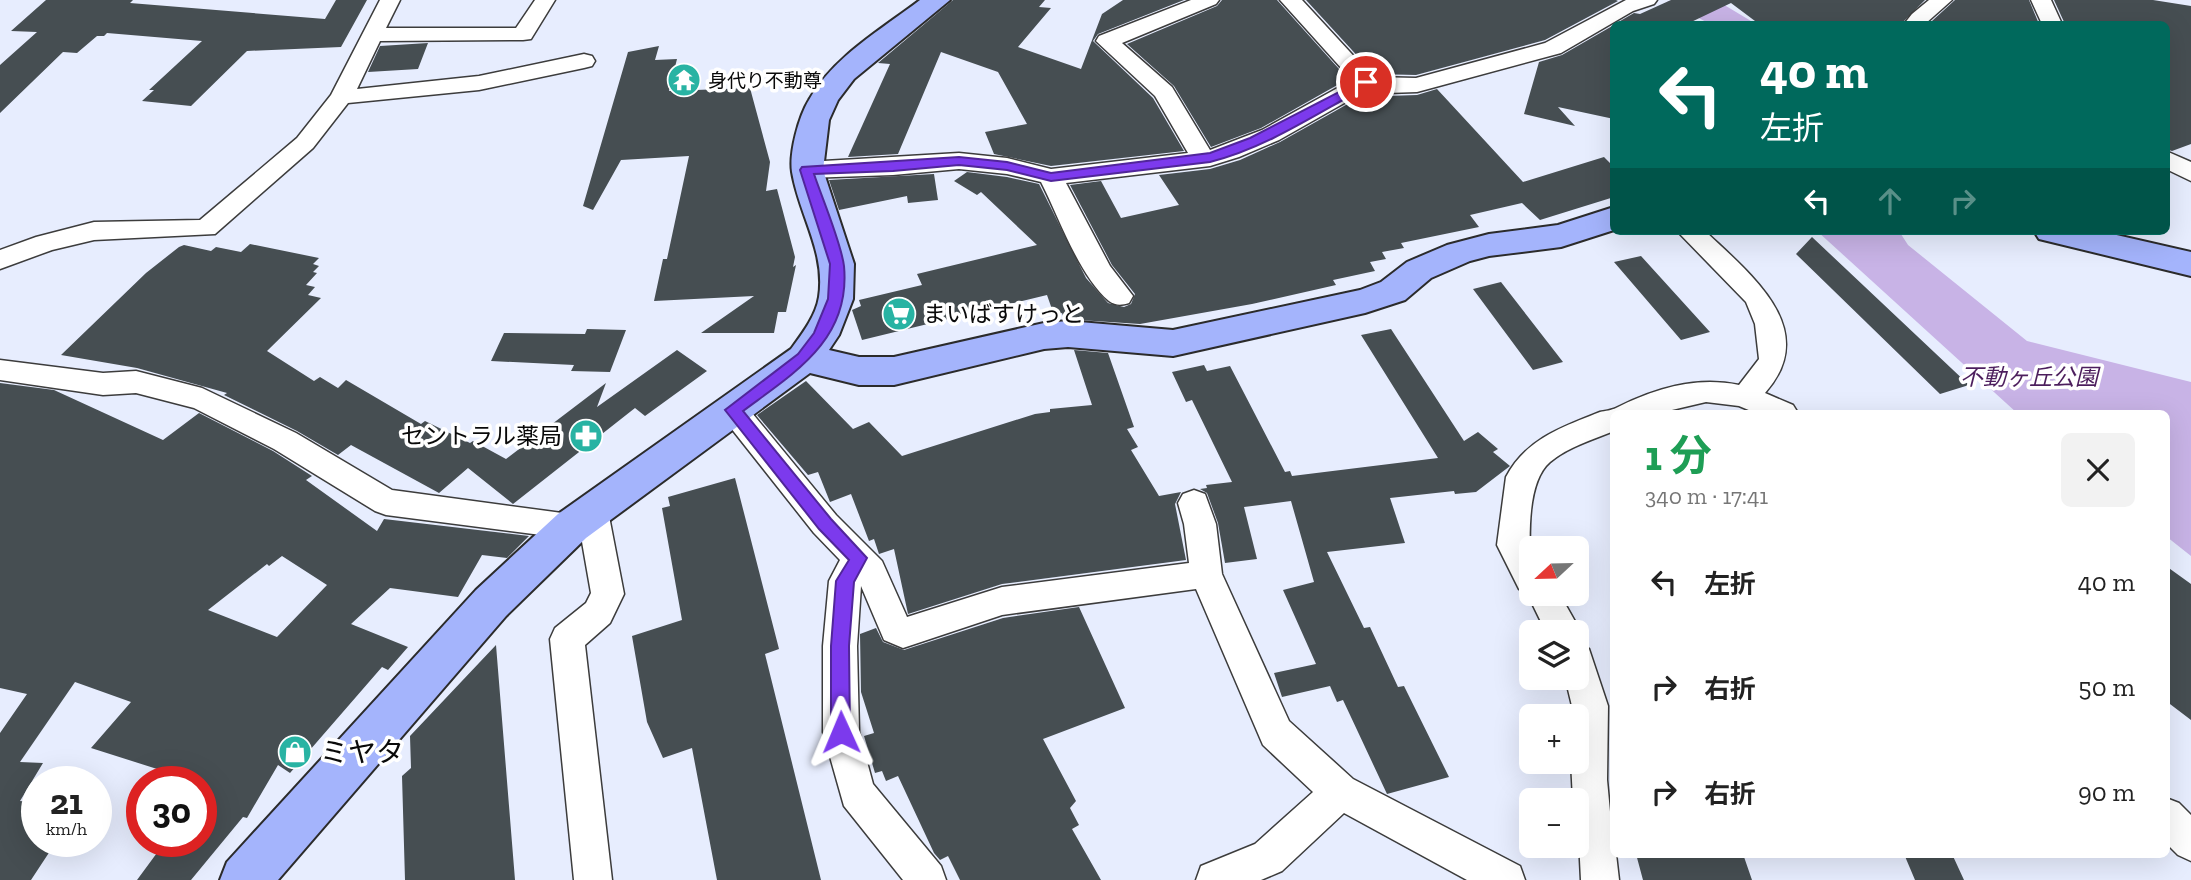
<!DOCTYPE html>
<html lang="ja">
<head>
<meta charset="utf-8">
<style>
	:root { --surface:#fff; --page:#f2f2f2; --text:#222; --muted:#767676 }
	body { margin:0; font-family:"Zilla Slab","Noto Sans JP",serif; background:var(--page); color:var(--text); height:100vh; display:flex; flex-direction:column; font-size:26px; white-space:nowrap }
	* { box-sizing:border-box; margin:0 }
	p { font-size:23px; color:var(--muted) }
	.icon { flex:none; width:38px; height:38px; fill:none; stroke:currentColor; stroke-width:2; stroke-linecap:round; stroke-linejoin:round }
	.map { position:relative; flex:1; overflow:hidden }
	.panel { position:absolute; left:1610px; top:410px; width:560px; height:448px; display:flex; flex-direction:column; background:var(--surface); border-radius:10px; box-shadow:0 7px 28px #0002 }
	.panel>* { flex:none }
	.banner { position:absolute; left:1610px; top:21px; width:560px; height:214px; border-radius:10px; box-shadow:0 7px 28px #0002; background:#00695c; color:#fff; overflow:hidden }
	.needle { width:46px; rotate:248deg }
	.controls { position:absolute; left:1519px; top:536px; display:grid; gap:14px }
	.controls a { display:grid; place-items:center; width:70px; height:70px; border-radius:10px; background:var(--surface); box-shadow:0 7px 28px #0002; font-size:35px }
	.speed { position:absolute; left:21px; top:766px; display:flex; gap:14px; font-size:35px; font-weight:700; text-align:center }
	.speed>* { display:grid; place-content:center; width:91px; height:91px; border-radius:50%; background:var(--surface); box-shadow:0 7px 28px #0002; line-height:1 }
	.speed small { font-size:18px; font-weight:400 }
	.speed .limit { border:10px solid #d22; background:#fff; color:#111 }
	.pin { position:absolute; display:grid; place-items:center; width:60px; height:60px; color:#fff; margin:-30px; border:4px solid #fff; border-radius:50%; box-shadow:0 2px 7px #0007 }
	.me { position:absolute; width:77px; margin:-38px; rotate:359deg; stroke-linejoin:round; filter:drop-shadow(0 0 5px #0008) }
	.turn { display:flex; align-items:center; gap:24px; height:147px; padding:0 35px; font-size:32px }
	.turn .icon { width:91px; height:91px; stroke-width:2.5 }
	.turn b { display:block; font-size:49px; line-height:60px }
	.lanes { display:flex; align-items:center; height:66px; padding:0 35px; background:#0003; justify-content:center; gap:35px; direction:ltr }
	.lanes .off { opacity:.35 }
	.round { display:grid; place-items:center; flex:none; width:74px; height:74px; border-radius:10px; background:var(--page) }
	.head { display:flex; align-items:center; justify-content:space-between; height:119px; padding:0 35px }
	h1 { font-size:42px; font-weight:700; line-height:52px; color:#1e9e55 }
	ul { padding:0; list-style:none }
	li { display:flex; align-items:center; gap:21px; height:105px; padding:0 35px }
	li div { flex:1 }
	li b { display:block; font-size:26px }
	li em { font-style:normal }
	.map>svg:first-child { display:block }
	.green { fill:#c8b3e6 }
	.building { fill:#464e52; fill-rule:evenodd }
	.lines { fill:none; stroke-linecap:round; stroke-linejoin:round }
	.street-casing { stroke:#3c3c3c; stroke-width:3 }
	.secondary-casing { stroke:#2b2b2b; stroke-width:4 }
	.street { fill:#fff; fill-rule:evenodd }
	.secondary { fill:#a4b4fc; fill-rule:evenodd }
	.route { fill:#7c3aed; stroke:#51269a; stroke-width:2 }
	.labels { text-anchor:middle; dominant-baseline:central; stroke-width:7; stroke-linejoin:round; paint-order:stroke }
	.far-poi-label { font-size:19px; fill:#090909; stroke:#fff; text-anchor:start }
	.poi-label { font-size:23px; fill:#090909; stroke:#fff; text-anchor:start }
	.park-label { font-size:23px; font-style:italic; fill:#4c1e5d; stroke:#fff }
	.near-poi-label { font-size:28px; fill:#090909; stroke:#fff; text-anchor:start }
</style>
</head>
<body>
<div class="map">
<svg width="2191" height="880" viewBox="0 0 2191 880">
	<rect width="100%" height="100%" fill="#e7edfe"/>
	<path class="green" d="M1716 0 1756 24H1710L1667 1Z
		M1817 231H1899L1908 245 2027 341 2191 382V556L2167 537 2166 413H2017Z"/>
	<path class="building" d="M46 0H133L130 3 325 19 336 0H367L341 47 247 51 191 106 142 101 154 90H149L202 41 107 33 104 36H97L77 53 63 52 0 113V65L37 32 11 31Z
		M953 0H1045L1039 7 1051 8 1018 47 1081 69 1102 14 1123 0H1184L1098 34 1093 41 1153 98 1184 151 1051 166 994 154 985 132 1027 124 998 72 941 52 898 154 848 157 890 64 878 63Z
		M1222 0H1277L1348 79 1261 128 1211 147 1174 86 1127 44 1217 6Z
		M1306 0H1616L1618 1 1545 40 1416 75 1374 74Z
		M1671 0H1925L1901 24H1759L1731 3 1687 24H1615L1634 13 1640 14Z
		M1955 0H2029L2039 24H1950L1932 21Z
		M2054 0H2153L2191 6V144L2172 151 2166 149V24H2065Z
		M1614 25V119L1558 107 1575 126 1524 114 1539 62 1562 55Z
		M428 43 418 69 368 72 380 46Z
		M659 46 655 60 677 59 669 91 750 88 770 162 766 191 777 189 795 257 793 267 796 265 786 312H778L774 333H701L754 296 654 301 663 259H667L689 156 621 160 593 210 583 206 628 52Z
		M1437 89 1523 182 1604 157 1614 167V197L1540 220 1522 203 1470 215 1479 227 1401 243 1404 248 1382 252 1386 259 1370 262 1375 271 1333 280 1336 285 1252 304 1140 324 1064 319 1062 313 1054 315 1047 295 862 340 852 310 861 306 859 300 922 285 917 274 1037 245 981 192 977 195 954 181 967 172 1007 177 1039 184 1086 278 1108 303 1124 307 1131 304 1135 294 1112 265 1070 185 1101 181 1121 218 1179 205 1159 175 1210 169 1240 160 1280 142 1369 92 1387 96 1417 95Z
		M934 174 938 200 908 203 907 196 839 210 829 180Z
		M1812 237 1969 385 1940 394 1796 254Z
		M250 244 319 258 313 264 319 266 313 272 317 273 306 285 315 287 308 295 321 298 267 351 314 381 320 377 338 388 346 380 421 424 425 421 470 443 473 441 506 459 606 383 597 407 677 350 707 371 645 416 635 408 513 504 468 468 439 493 351 445 338 455 297 431 224 395 227 393 137 368 61 355 146 273 179 247 184 245 211 251 216 247 241 252Z
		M1641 256 1710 332 1681 340 1614 262Z
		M1501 282 1563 362 1533 370 1473 289Z
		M587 329 626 330 610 372 571 371 574 365 491 361 504 333 585 334Z
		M1391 329 1464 441 1478 432 1498 449 1493 452 1510 466 1476 492 1455 494 1454 491 1390 498 1405 543 1327 552 1364 628 1370 627 1398 687 1404 686 1449 777 1387 794 1343 700 1337 702 1330 686 1282 697 1274 673 1316 664 1283 590 1314 582 1291 501 1244 507 1257 559 1225 563 1218 523 1207 493 1200 489 1207 488 1206 485 1232 482 1192 400 1186 402 1172 372 1204 365 1207 371 1230 366 1285 472 1290 471 1292 476 1438 458 1361 335Z
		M1074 350 1108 353 1134 427 1127 429 1138 447 1131 450 1159 496 1181 492 1175 504 1186 560 1002 584 908 614 894 549 879 554 874 539 869 541 851 494 830 502 818 472 808 475 757 415 806 381 853 429 869 422 902 456 1035 414 1050 412V409L1092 405Z
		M0 383 54 390 163 440 199 413 273 451 312 476 306 480 377 531 384 519 529 536 507 558 482 555 458 597 390 588 351 624 408 647 388 670 382 667 290 773 278 765 247 818 243 817 191 880H137L165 842H201V782H171L176 775 91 748 131 702 75 682 20 762 43 763 20 801 37 803V842H56L31 880H0V733L27 694 0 688ZM282 556 327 585 277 637 208 610 267 564 269 566Z
		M735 478 779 649 765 654 821 880H717L692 748 663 758 647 722 632 636 682 620 662 508 670 506 668 497Z
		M2166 566 2191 584V720L2166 701Z
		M1079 607 1125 708 1043 739 1076 801 1070 808 1079 825 1072 829 1101 880H960L948 856 940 860 934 853 898 776 886 781 882 771 875 773 864 736 874 733 861 692 860 634 876 628 883 642 904 650 1003 618Z
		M496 645 515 880H405L402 776 411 768 410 736Z
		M1636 854H1743L1752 880H1643Z
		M1904 854H1952L1964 880H1915Z"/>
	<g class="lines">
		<defs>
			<path id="street" d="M380 0H400L386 28H516L535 0H555L531 39 523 40 380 41 357 89 479 76 584 54 592 56 595 61 592 66 584 68 479 90 348 103 313 148 215 234 94 240 52 250 0 269V250L36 237 94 222 200 220 297 138 331 95Z
				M1191 0H1219L1216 4 1122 43 1172 87 1210 150 1262 130 1352 80 1280 0H1302L1373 77 1416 78 1545 43 1626 0H1657L1654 4 1633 11 1561 53 1417 92 1387 93 1369 89 1279 140 1239 157 1210 166 1066 183 1110 266 1133 296 1129 303C1122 305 1116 306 1109 301 1079 276 1059 217 1041 182L1007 174 959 169 893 175 807 178 798 175 795 170 798 165 807 162 959 153 1007 158 1051 169 1188 153 1155 96 1096 41 1099 36Z
				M1929 0H1952L1925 24H1904L1912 14Z
				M2031 0H2051L2062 24H2042Z
				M2166 151 2191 162V181L2166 169Z
				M1677 231H1705C1750 274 1822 329 1765 393L1793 405 1798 413H1756L1739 406 1706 402 1659 413H1614V431C1592 440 1568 447 1550 462 1522 486 1531 559 1531 593H1559L1581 632 1577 641V632H1546L1526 591 1519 589 1497 545 1506 477C1526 439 1562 427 1600 412 1605 411 1612 410 1616 408 1654 389 1695 376 1739 385L1759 359 1755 324 1746 302Z
				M0 360 103 373 136 371 202 388 296 433 392 490 577 515 581 502 592 498 603 502 608 511 624 594 610 623 585 645 612 880H574L550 639 555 628 586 603 591 593 581 536 572 539 386 515 375 511 274 449 194 408 136 393 103 395 0 380Z
				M733 399 743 402 836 515 882 561 907 617 1002 587 1189 563 1184 524 1178 503 1183 494 1194 490 1205 494 1216 524 1222 574 1289 721 1353 779 1520 866 1525 880H1467L1344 813 1282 871 1261 880H1196L1201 866 1255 844 1313 792 1263 745 1196 589 1002 615 903 648 884 640 861 586 857 646 859 732 873 784 941 866 946 880H903L844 806 823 732V646L829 581 840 560 814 533 723 418 718 410 723 402Z
				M1577 645 1589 649 1608 706 1607 780 1614 854H1616L1619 880H1581L1577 800H1573L1571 761H1577V716H1572V706L1565 677H1577Z
				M2166 798 2179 803 2191 815V861L2178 855 2166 843Z"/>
			<path id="secondary" d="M920 0H950L854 79 838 100 829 120 823 170 854 264 853 299 839 335 829 350 859 357H894L1044 323 1068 321 1173 330 1360 290 1381 282 1407 262 1447 245 1489 234 1558 225 1614 207V230L1561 247 1489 256 1470 261 1431 278 1405 300 1365 313 1173 356 1068 347 1044 349 894 385H859L810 373 586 538 506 616 278 880H220L227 862 476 590 558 514 791 349C802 334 816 316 819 297 826 252 799 215 792 172 789 153 799 116 809 100 833 57 882 29 920 0Z
				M2034 231H2099L2191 252V276L2039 239Z"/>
		</defs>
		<use href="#street" class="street-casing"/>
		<use href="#secondary" class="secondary-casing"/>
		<use href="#street" class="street"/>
		<use href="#secondary" class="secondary"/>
	</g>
	<path class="route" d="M1366 78 1370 80V85C1319 112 1267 148 1210 162L1051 181 1007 170 959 165 893 171 814 174C822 198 841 242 844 266 851 340 794 373 743 411L831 519 867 558 854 582 849 646 850 732 848 738 841 740 834 738 831 732V646L836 581 849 560 819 529 725 410 798 354 814 333 828 299 830 264 800 170 802 167 959 157 1007 162 1051 173 1210 153 1250 138Z"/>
	<defs>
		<symbol id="temple-disc" viewBox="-11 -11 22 22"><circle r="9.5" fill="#28b3a3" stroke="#fff"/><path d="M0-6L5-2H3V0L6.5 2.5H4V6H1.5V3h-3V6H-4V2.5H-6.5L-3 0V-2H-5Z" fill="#fff"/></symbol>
		<symbol id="supermarket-disc" viewBox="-11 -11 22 22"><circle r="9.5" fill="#28b3a3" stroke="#fff"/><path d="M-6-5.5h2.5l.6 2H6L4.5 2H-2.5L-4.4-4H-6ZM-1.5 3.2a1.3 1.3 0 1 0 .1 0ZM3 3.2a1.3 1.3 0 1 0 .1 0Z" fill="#fff"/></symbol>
		<symbol id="pharmacy-disc" viewBox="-11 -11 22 22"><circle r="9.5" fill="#28b3a3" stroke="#fff"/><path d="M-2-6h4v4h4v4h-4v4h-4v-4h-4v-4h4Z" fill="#fff"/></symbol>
		<symbol id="shop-disc" viewBox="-11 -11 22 22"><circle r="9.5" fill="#28b3a3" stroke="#fff"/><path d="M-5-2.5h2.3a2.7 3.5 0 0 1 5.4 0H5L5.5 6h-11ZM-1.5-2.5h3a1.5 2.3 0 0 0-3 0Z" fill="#fff"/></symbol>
	</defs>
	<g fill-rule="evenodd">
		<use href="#temple-disc" x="665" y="61" width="38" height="38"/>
		<use href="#supermarket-disc" x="880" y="295" width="38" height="38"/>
		<use href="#pharmacy-disc" x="567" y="417" width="38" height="38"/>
		<use href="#shop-disc" x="276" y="733" width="38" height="38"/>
	</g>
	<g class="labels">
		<g class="far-poi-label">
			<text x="708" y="80">身代り不動尊</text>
		</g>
		<g class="poi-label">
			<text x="923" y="314">まいばすけっと</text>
			<text x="562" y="436" text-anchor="end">セントラル薬局</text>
		</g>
		<g class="park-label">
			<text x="2029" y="377">不動ヶ丘公園</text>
		</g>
		<g class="near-poi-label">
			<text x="320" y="752">ミヤタ</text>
		</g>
	</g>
</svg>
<div class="controls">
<a><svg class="needle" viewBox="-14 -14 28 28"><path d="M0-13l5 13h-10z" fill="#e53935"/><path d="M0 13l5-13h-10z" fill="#767676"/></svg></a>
<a><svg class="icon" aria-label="layers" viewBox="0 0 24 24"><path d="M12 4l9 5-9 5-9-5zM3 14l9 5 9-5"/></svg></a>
<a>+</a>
<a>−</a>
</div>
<div class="speed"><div>21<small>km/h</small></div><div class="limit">30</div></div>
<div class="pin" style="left:1366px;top:82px;background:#d93025"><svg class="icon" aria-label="arrive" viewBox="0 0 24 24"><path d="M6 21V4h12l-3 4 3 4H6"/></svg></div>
<svg class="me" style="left:841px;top:732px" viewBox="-20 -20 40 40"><path d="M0-17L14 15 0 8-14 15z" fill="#7c3aed" stroke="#fff" stroke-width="4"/></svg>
<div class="banner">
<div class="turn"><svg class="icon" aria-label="left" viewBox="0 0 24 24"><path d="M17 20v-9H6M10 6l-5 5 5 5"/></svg><div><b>40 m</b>左折</div></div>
<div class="lanes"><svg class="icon" aria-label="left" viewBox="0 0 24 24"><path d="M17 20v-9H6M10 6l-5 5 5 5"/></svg><svg class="icon off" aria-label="ahead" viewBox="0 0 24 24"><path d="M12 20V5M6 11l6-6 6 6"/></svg><svg class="icon off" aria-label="right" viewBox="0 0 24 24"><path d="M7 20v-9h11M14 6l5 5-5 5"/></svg></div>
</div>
<section class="panel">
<div class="head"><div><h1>1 分</h1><p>340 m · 17:41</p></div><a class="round"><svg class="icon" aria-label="close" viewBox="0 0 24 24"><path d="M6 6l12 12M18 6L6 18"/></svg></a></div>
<ul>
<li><svg class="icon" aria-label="left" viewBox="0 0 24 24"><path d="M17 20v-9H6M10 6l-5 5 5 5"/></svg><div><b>左折</b></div><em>40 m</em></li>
<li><svg class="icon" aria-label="right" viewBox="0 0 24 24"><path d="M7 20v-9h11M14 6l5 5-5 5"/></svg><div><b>右折</b></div><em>50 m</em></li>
<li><svg class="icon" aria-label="right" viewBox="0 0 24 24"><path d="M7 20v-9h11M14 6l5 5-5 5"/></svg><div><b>右折</b></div><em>90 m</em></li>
</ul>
</section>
</div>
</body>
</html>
